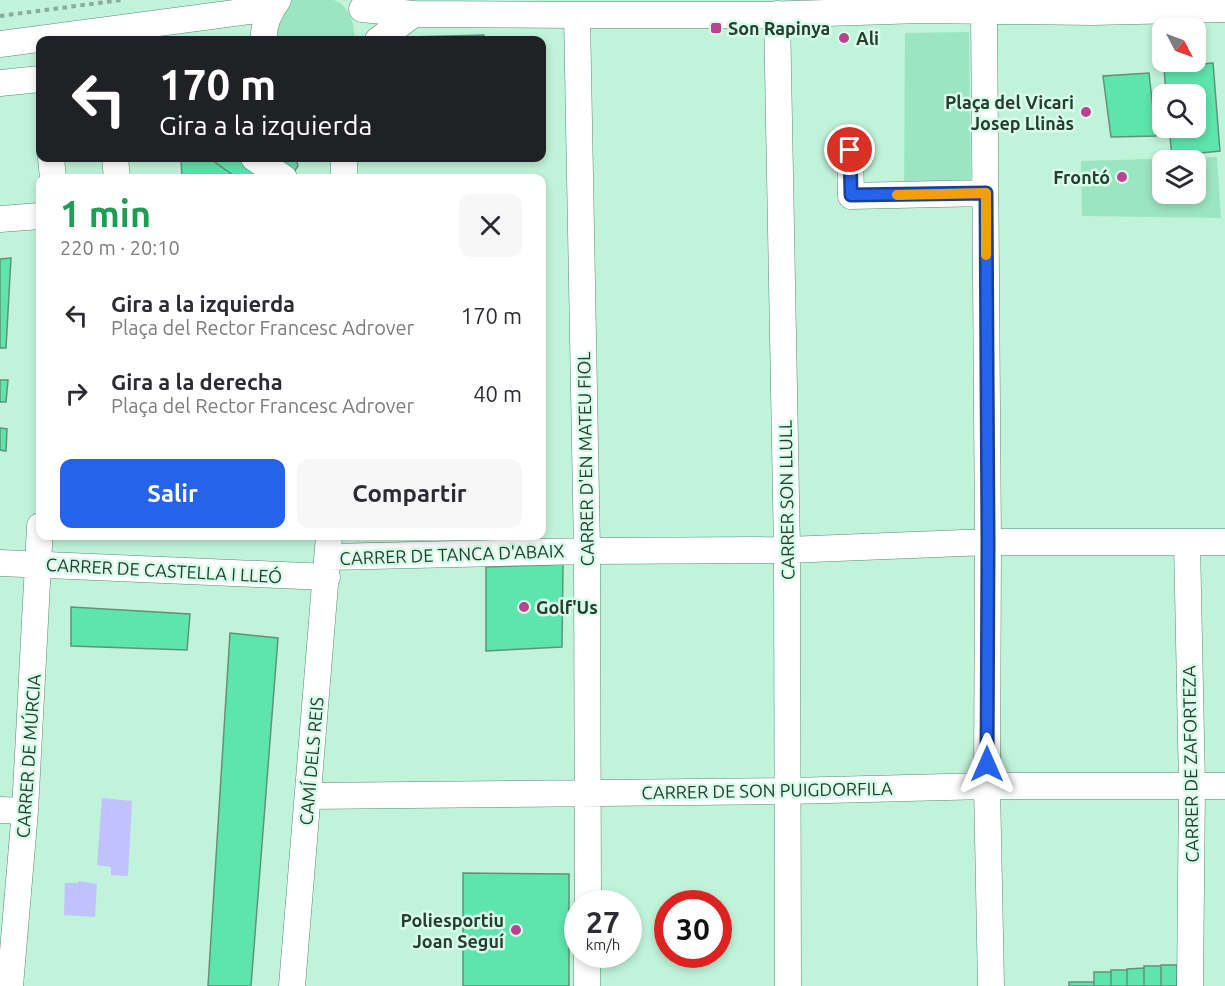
<!DOCTYPE html>
<html lang="es">
<head>
<meta charset="utf-8">
<style>
	:root { --surface:#fff; --page:#f7f7f7; --text:#2b2b33; --muted:#7c7c81; --accent:#2563eb }
	body { margin:0; font-family:Ubuntu,sans-serif; background:var(--page); color:var(--text); height:100vh; display:flex; flex-direction:column; font-size:22px; white-space:nowrap }
	* { box-sizing:border-box; margin:0 }
	p { font-size:20px; color:var(--muted) }
	.icon { flex:none; width:33px; height:33px; fill:none; stroke:currentColor; stroke-width:2; stroke-linecap:round; stroke-linejoin:round }
	.map { position:relative; flex:1; overflow:hidden }
	.details { position:absolute; left:36px; top:174px; width:510px; height:366px; display:flex; flex-direction:column; background:var(--surface); border-radius:12px; box-shadow:0 3px 9px #0003 }
	.details>* { flex:none }
	.top-card { position:absolute; left:36px; top:36px; width:510px; height:126px; border-radius:12px; box-shadow:0 3px 9px #0003; background:#202124; color:#fff; overflow:hidden }
	.needle { width:39px; rotate:131deg }
	.fabs { position:absolute; left:1152px; top:18px; display:grid; gap:12px }
	.fabs a { display:grid; place-items:center; width:54px; height:54px; border-radius:12px; background:var(--surface); box-shadow:0 3px 9px #0003; font-size:30px }
	.speed { position:absolute; left:564px; top:890px; display:flex; gap:12px; font-size:30px; font-weight:700; text-align:center }
	.speed>* { display:grid; place-content:center; width:78px; height:78px; border-radius:50%; background:var(--surface); box-shadow:0 3px 9px #0003; line-height:1 }
	.speed small { font-size:15px; font-weight:400 }
	.speed .limit { border:9px solid #d22; background:#fff; color:#111 }
	.pin { position:absolute; display:grid; place-items:center; width:51px; height:51px; color:#fff; margin:-26px; border:3px solid #fff; border-radius:50%; box-shadow:0 2px 6px #0007 }
	.me { position:absolute; width:66px; margin:-33px; rotate:0deg; stroke-linejoin:round; filter:drop-shadow(0 0 4px #0008) }
	.turn { display:flex; align-items:center; gap:21px; height:126px; padding:0 24px; font-size:27px }
	.turn .icon { width:78px; height:78px; stroke-width:2.5 }
	.turn b { display:block; font-size:42px; line-height:51px }
	.round { display:grid; place-items:center; flex:none; width:63px; height:63px; border-radius:12px; background:var(--page) }
	.head { display:flex; align-items:center; justify-content:space-between; height:102px; padding:0 24px }
	h1 { font-size:36px; font-weight:600; line-height:45px; color:#1e9e55 }
	.action { display:flex; gap:12px; margin-top:auto; padding:12px 24px }
	.action a { flex:1; height:69px; border-radius:12px; background:var(--accent); color:#fff; font-size:24px; font-weight:600; line-height:69px; text-align:center }
	.action a+a { background:var(--page); color:var(--text) }
	ul { padding:0; list-style:none }
	li { display:flex; align-items:center; gap:18px; height:78px; padding:0 24px }
	li div { flex:1 }
	li b { display:block; font-size:22px }
	li em { font-style:normal }
	.map>svg:first-child { display:block }
	.green { fill:#9ce5c2; fill-rule:evenodd }
	.water { fill:#c0c1fe }
	.building { fill:#5ee4ad; stroke:#62917b; stroke-width:1.5 }
	.lines { fill:none; stroke-linecap:round; stroke-linejoin:round }
	.minor-casing { stroke:#5a8872; stroke-width:27 }
	.path { stroke:#87ad9a; stroke-width:4; stroke-dasharray:4.5 4.5; stroke-linecap:butt }
	.minor { stroke:#fff; stroke-width:26 }
	.route-casing { stroke:#184099; stroke-width:15 }
	.route { stroke:#2563eb; stroke-width:10 }
	.slow { stroke:#f59e0b; stroke-width:10 }
	.poi-dot { fill:#bb4193; stroke:#d6fee9; stroke-width:2 }
	.labels { text-anchor:middle; dominant-baseline:central; stroke-width:5; stroke-linejoin:round; paint-order:stroke }
	.poi-label { font-size:18px; font-weight:bold; fill:#283c32; stroke:#d6fee9; text-anchor:start }
	.street-label { font-size:18px; fill:#283c32; stroke:#d6fee9 }
</style>
</head>
<body>
<div class="map">
<svg width="1225" height="986" viewBox="0 0 1225 986">
	<rect width="100%" height="100%" fill="#c1f3da"/>
	<path class="green" d="M293 0C305 0 321 0 333 0 349 3 356 27 354 40H273L283 7Z
		M969 32 971 193 904 194 905 33Z
		M1217 157 1221 218 1082 216 1081 161ZM1162 160H1196V194H1162Z"/>
	<path class="water" d="M102 798 132 801 128 876 111 875V867L97 865Z
		M79 881 97 884 95 917 64 915 65 883H78Z"/>
	<path class="building" d="M484 35V40H406L410 37Z
		M1213 63 1220 151 1172 156 1169 128H1196V94H1166L1164 67Z
		M1149 73 1156 136 1111 137 1103 76Z
		M181 158H209L237 178H182Z
		M209 158H296L298 166 290 178H237Z
		M11 258 6 348H0V259Z
		M0 380H8L6 402H0Z
		M0 428 7 429 6 451 0 450Z
		M563 564 562 647 486 651V567Z
		M71 607 190 614 187 650 71 646Z
		M230 633 278 638 251 986H208Z
		M463 873 569 874V986H463Z
		M1161 965H1177V986H1161Z
		M1144 966H1161V986H1144Z
		M1144 968V986H1127V969Z
		M1111 970H1127V986H1111Z
		M1094 972H1111V986H1094Z
		M1069 982H1094V986H1069Z"/>
	<g class="lines">
		<defs>
			<path id="minor" d="M362 9 414 14 577 15H762L921 10 1092 12 1225 9
				M984 11 988 542 987 786 991 986
				M777 14 787 550 788 986
				M577 15 587 551 588 903
				M264 40C263 25 269 12 278 0
				M378 40 414 14
				M0 44 272 8
				M0 83 40 79
				M850 149 851 196 985 193
				M51 158 53 178
				M115 158 117 178
				M254 158 284 178
				M344 158V178
				M0 219 40 216
				M1187 542 1192 786 1190 986
				M329 557 587 551 787 550 988 542H1225
				M0 563 327 577
				M308 796 788 791 987 786H1225
				M0 810 25 811
				M10 986 25 811 40 526
				M292 986 329 536
				M587 986V954"/>
		</defs>
		<use href="#minor" class="minor-casing"/>
		<path class="path" d="M0 16 121 0"/>
		<use href="#minor" class="minor"/>
	</g>
	<g class="lines">
		<defs>
			<path id="route" d="M850 150 851 195 986 193 988 542 987 764"/>
		</defs>
		<use href="#route" class="route-casing"/>
		<use href="#route" class="route"/>
		<path class="slow" d="M897 195 986 193V255"/>
	</g>
	<g class="poi-dot">
		<rect x="710" y="22" width="12" height="12" rx="3"/>
		<circle cx="844" cy="38" r="6"/>
		<circle cx="1086" cy="112" r="6"/>
		<circle cx="1122" cy="177" r="6"/>
		<circle cx="524" cy="607" r="6"/>
		<circle cx="516" cy="930" r="6"/>
	</g>
	<g class="labels">
		<g class="poi-label">
			<text x="728" y="28">Son Rapinya</text>
			<text x="856" y="38">Ali</text>
			<text x="1074" y="102" text-anchor="end">Plaça del Vicari<tspan x="1074" dy="21">Josep Llinàs</tspan></text>
			<text x="1110" y="177" text-anchor="end">Frontó</text>
			<text x="536" y="607">Golf'Us</text>
			<text x="504" y="920" text-anchor="end">Poliesportiu<tspan x="504" dy="21">Joan Seguí</tspan></text>
		</g>
		<g class="street-label">
			<text transform="translate(585 459) rotate(-91)">CARRER D'EN MATEU FIOL</text>
			<text transform="translate(786 500) rotate(-91)">CARRER SON LLULL</text>
			<text transform="translate(452 554) rotate(-2)">CARRER DE TANCA D'ABAIX</text>
			<text transform="translate(164 570) rotate(3)">CARRER DE CASTELLA I LLEÓ</text>
			<text transform="translate(28 756) rotate(-86)">CARRER DE MÚRCIA</text>
			<text transform="translate(311 761) rotate(-85)">CAMÍ DELS REIS</text>
			<text transform="translate(1190 764) rotate(-91)">CARRER DE ZAFORTEZA</text>
			<text transform="translate(767 790) rotate(-1)">CARRER DE SON PUIGDORFILA</text>
		</g>
	</g>
</svg>
<div class="fabs">
<a><svg class="needle" viewBox="-14 -14 28 28"><path d="M0-13l5 13h-10z" fill="#e53935"/><path d="M0 13l5-13h-10z" fill="#7c7c81"/></svg></a>
<a><svg class="icon" aria-label="search" viewBox="0 0 24 24"><circle cx="10" cy="10" r="6"/><path d="M15 15l6 6"/></svg></a>
<a><svg class="icon" aria-label="layers" viewBox="0 0 24 24"><path d="M12 4l9 5-9 5-9-5zM3 14l9 5 9-5"/></svg></a>
</div>
<div class="speed"><div>27<small>km/h</small></div><div class="limit">30</div></div>
<div class="pin" style="left:850px;top:150px;background:#d93025"><svg class="icon" aria-label="arrive" viewBox="0 0 24 24"><path d="M6 21V4h12l-3 4 3 4H6"/></svg></div>
<svg class="me" style="left:987px;top:764px" viewBox="-20 -20 40 40"><path d="M0-17L14 15 0 8-14 15z" fill="#2563eb" stroke="#fff" stroke-width="4"/></svg>
<div class="top-card">
<div class="turn"><svg class="icon" aria-label="left" viewBox="0 0 24 24"><path d="M17 20v-9H6M10 6l-5 5 5 5"/></svg><div><b>170 m</b>Gira a la izquierda</div></div>
</div>
<section class="details">
<div class="head"><div><h1>1 min</h1><p>220 m · 20:10</p></div><a class="round"><svg class="icon" aria-label="close" viewBox="0 0 24 24"><path d="M6 6l12 12M18 6L6 18"/></svg></a></div>
<ul>
<li><svg class="icon" aria-label="left" viewBox="0 0 24 24"><path d="M17 20v-9H6M10 6l-5 5 5 5"/></svg><div><b>Gira a la izquierda</b><p>Plaça del Rector Francesc Adrover</p></div><em>170 m</em></li>
<li><svg class="icon" aria-label="right" viewBox="0 0 24 24"><path d="M7 20v-9h11M14 6l5 5-5 5"/></svg><div><b>Gira a la derecha</b><p>Plaça del Rector Francesc Adrover</p></div><em>40 m</em></li>
</ul>
<div class="action"><a>Salir</a><a>Compartir</a></div>
</section>
</div>
</body>
</html>
